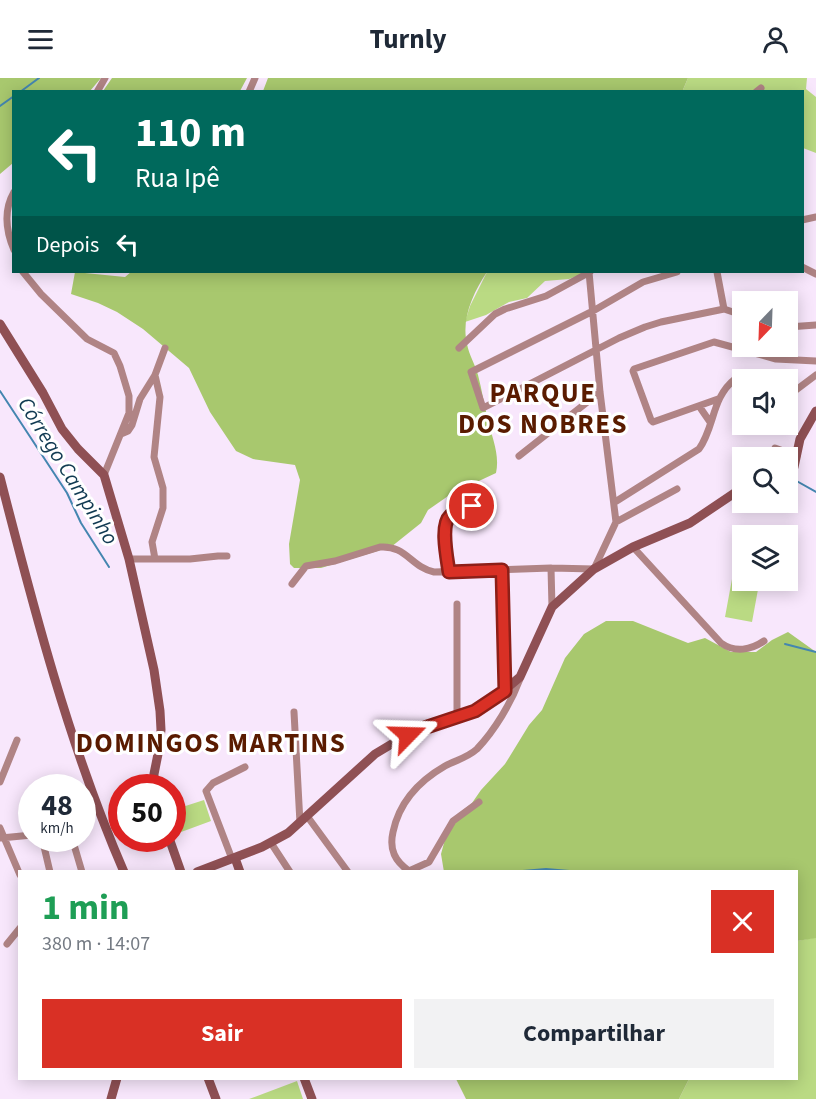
<!DOCTYPE html>
<html lang="pt">
<head>
<meta charset="utf-8">
<style>
	:root { --surface:#fff; --page:#f2f2f3; --text:#1f2937; --muted:#747a83; --accent:#d93025 }
	body { margin:0; font-family:"Source Sans 3",sans-serif; background:var(--page); color:var(--text); height:100vh; display:flex; flex-direction:column; font-size:22px; white-space:nowrap }
	* { box-sizing:border-box; margin:0 }
	p { font-size:20px; color:var(--muted) }
	.icon { flex:none; width:33px; height:33px; fill:none; stroke:currentColor; stroke-width:2; stroke-linecap:round; stroke-linejoin:round }
	.map { position:relative; flex:1; overflow:hidden }
	.side { position:absolute; left:18px; top:792px; width:780px; height:210px; display:flex; flex-direction:column; background:var(--surface); border-radius:0px; box-shadow:0 3px 15px #0003 }
	.side>* { flex:none }
	.guide { position:absolute; left:12px; top:12px; width:792px; height:183px; border-radius:0px; box-shadow:0 3px 15px #0003; background:#00695c; color:#fff; overflow:hidden }
	.needle { width:39px; rotate:203deg }
	.controls { position:absolute; left:732px; top:213px; display:grid; gap:12px }
	.controls a { display:grid; place-items:center; width:66px; height:66px; border-radius:0px; background:var(--surface); box-shadow:0 3px 15px #0003; font-size:30px }
	.speed { position:absolute; left:18px; top:696px; display:flex; gap:12px; font-size:30px; font-weight:700; text-align:center }
	.speed>* { display:grid; place-content:center; width:78px; height:78px; border-radius:50%; background:var(--surface); box-shadow:0 3px 15px #0003; line-height:1 }
	.speed small { font-size:15px; font-weight:400 }
	.speed .limit { border:9px solid #d22; background:#fff; color:#111 }
	.pin { position:absolute; display:grid; place-items:center; width:51px; height:51px; color:#fff; margin:-26px; border:3px solid #fff; border-radius:50%; box-shadow:0 2px 6px #0007 }
	.me { position:absolute; width:66px; margin:-33px; rotate:68deg; stroke-linejoin:round; filter:drop-shadow(0 0 4px #0008) }
	.turn { display:flex; align-items:center; gap:21px; height:126px; padding:0 24px; font-size:27px }
	.turn .icon { width:78px; height:78px; stroke-width:2.5 }
	.turn b { display:block; font-size:42px; line-height:51px }
	.then { display:flex; align-items:center; height:57px; padding:0 24px; background:#0003; gap:12px; font-size:22px }
	.round { display:grid; place-items:center; flex:none; width:63px; height:63px; border-radius:0px; background:var(--page) }
	.headline { display:flex; align-items:center; justify-content:space-between; height:102px; padding:0 24px }
	h1 { font-size:36px; font-weight:700; line-height:45px; color:#1e9e55 }
	.cta { display:flex; gap:12px; margin-top:auto; padding:12px 24px }
	.cta a { flex:1; height:69px; border-radius:0px; background:var(--accent); color:#fff; font-size:24px; font-weight:700; line-height:69px; text-align:center }
	.cta a+a { background:var(--page); color:var(--text) }
	header { display:flex; justify-content:space-between; align-items:center; height:78px; padding:0 24px; background:var(--surface); font-size:27px; font-weight:700 }
	.map>svg:first-child { display:block }
	.green { fill:#bada83 }
	.forest { fill:#a8c86e }
	.lines { fill:none; stroke-linecap:round; stroke-linejoin:round }
	.stream { stroke:#4486b0; stroke-width:2 }
	.street { stroke:#b08485; stroke-width:7 }
	.secondary { stroke:#8f5054; stroke-width:9 }
	.route-casing { stroke:#8d1f18; stroke-width:15 }
	.route { stroke:#d93025; stroke-width:10 }
	.labels { text-anchor:middle; dominant-baseline:central; stroke-width:6; stroke-linejoin:round; paint-order:stroke }
	.water-label { font-size:22px; font-style:italic; fill:#113a52; stroke:#fff }
	.district-label { font-size:27px; font-weight:bold; letter-spacing:1.5px; fill:#5a1b00; stroke:#fff }
</style>
</head>
<body>
<header><svg class="icon" aria-label="menu" viewBox="0 0 24 24"><path d="M4 6h16M4 12h16M4 18h16"/></svg>Turnly<svg class="icon" aria-label="person" viewBox="0 0 24 24"><circle cx="12" cy="8" r="4"/><path d="M4 21q1-7 8-7t8 7"/></svg></header>
<div class="map">
<svg width="816" height="1021" viewBox="0 0 816 1021">
	<rect width="100%" height="100%" fill="#f8e7fc"/>
	<path class="green" d="M688 0H807L806 11 816 19V75L803 70 802 14H682Z
		M487 194H587L569 201 545 203 527 220 509 224 486 237 465 244 470 228Z
		M732 501 759 506 752 544 725 539Z
		M204 722 211 743 173 757V732Z
		M812 860H816V1021H679L689 1001 796 1000 797 863Z
		M297 1003 303 1021H249Z"/>
	<path class="forest" d="M0 0H101L90 13 14 14 13 85 0 96Z
		M112 0H247L240 13H103Z
		M268 0H688L682 14 263 13Z
		M75 194 125 199 131 194H487C473 215 461 241 467 266 469 277 475 286 478 297 482 312 484 327 488 342 492 360 500 376 496 395L451 416 428 432 421 445 391 469 321 490H294L290 486 289 466 300 402 295 387 253 381 236 373 210 334 189 290 143 251 117 234 98 225 71 216Z
		M606 543H633L688 565 705 560 731 574H756L772 562 788 554 816 574V860L797 863 796 794H444L441 776 447 754 453 740 472 725 481 712 505 686 529 647 542 632 565 580 584 556Z
		M456 1001H689L679 1021H466Z"/>
	<g class="lines">
		<path class="stream" d="M20 14 39 0
			M0 28 14 18
			M0 313 67 415 81 445 109 489
			M793 401 816 414
			M785 566 816 574
			M511 794 546 791 581 794"/>
		<path class="street" d="M97 14 105 0
			M249 14 255 0
			M756 14 761 10
			M14 114C3 133 6 153 14 172
			M802 142 816 139
			M802 189 816 196
			M23 194 41 216 87 261 114 275 120 288 129 318V335L104 397
			M677 194 643 204 593 233 471 294 483 330 619 260 645 249 661 244 724 231
			M717 194 724 231
			M724 231 742 237
			M788 249 816 247
			M459 270 495 236 505 231 546 218 590 194
			M155 297 160 319 154 379 163 410V430L152 464 155 481
			M788 318 816 297
			M718 321 653 344 651 342 633 293 634 291 714 264 776 281 816 283
			M699 328 710 344
			M121 356 128 353 132 347 140 321 155 297 165 270
			M775 370 797 378
			M519 378 600 314
			M615 424 699 371C715 349 711 320 735 301L747 302
			M616 444 677 411
			M633 469 721 565C735 575 751 572 764 563
			M129 481H190L218 478H227
			M551 490 552 529
			M503 492 505 613
			M449 494C447 477 438 448 452 436L491 420
			M292 506 306 488 335 483 380 469C406 467 411 489 434 494L551 490 594 491 616 444 600 314 589 194
			M457 526V639
			M294 634 300 745
			M0 704 17 662
			M307 738 348 794
			M0 750 20 797
			M1 760 32 757
			M42 760 50 794
			M72 760 82 794
			M271 765 290 794
			M232 781 206 713 213 705 245 689
			M409 793C395 783 389 772 393 754 399 725 419 703 445 688 456 682 467 680 477 671 495 652 511 625 520 601
			M409 793 429 784 453 743 479 724
			M7 866 20 850"/>
		<path class="secondary" d="M0 246 43 315 62 351 78 371 104 397 129 481 154 592 160 633 161 652 158 676 154 696V710
			M788 396 794 389 800 361 816 333
			M0 399C34 532 69 667 124 794
			M169 760 181 794
			M235 780 240 794
			M197 794 262 769 288 755 375 676 395 664 421 651 475 633 494 621 520 599 552 529 594 491 633 469 690 445 742 410
			M208 1000 216 1021
			M304 1000 312 1021
			M111 1021 117 1000"/>
	</g>
	<g class="lines">
		<defs>
			<path id="route" d="M408 657 421 651 475 633 505 613 502 492 449 494C447 480 440 447 450 438 455 433 465 430 472 428"/>
		</defs>
		<use href="#route" class="route-casing"/>
		<use href="#route" class="route"/>
	</g>
	<g class="labels">
		<g class="water-label">
			<text transform="translate(68 393) rotate(58)">Córrego Campinho</text>
		</g>
		<g class="district-label">
			<text x="543" y="315">PARQUE<tspan x="543" dy="31">DOS NOBRES</tspan></text>
			<text x="211" y="665">DOMINGOS MARTINS</text>
		</g>
	</g>
</svg>
<div class="controls">
<a><svg class="needle" viewBox="-14 -14 28 28"><path d="M0-13l5 13h-10z" fill="#e53935"/><path d="M0 13l5-13h-10z" fill="#747a83"/></svg></a>
<a><svg class="icon" aria-label="sound" viewBox="0 0 24 24"><path d="M4 9h4l5-4v14l-5-4H4zM17 9q2 3 0 6"/></svg></a>
<a><svg class="icon" aria-label="search" viewBox="0 0 24 24"><circle cx="10" cy="10" r="6"/><path d="M15 15l6 6"/></svg></a>
<a><svg class="icon" aria-label="layers" viewBox="0 0 24 24"><path d="M12 4l9 5-9 5-9-5zM3 14l9 5 9-5"/></svg></a>
</div>
<div class="speed"><div>48<small>km/h</small></div><div class="limit">50</div></div>
<div class="pin" style="left:472px;top:428px;background:#d93025"><svg class="icon" aria-label="arrive" viewBox="0 0 24 24"><path d="M6 21V4h12l-3 4 3 4H6"/></svg></div>
<svg class="me" style="left:408px;top:657px" viewBox="-20 -20 40 40"><path d="M0-17L14 15 0 8-14 15z" fill="#d93025" stroke="#fff" stroke-width="4"/></svg>
<div class="guide">
<div class="turn"><svg class="icon" aria-label="left" viewBox="0 0 24 24"><path d="M17 20v-9H6M10 6l-5 5 5 5"/></svg><div><b>110 m</b>Rua Ipê</div></div>
<div class="then">Depois<svg class="icon" aria-label="left" viewBox="0 0 24 24"><path d="M17 20v-9H6M10 6l-5 5 5 5"/></svg></div>
</div>
<section class="side">
<div class="headline"><div><h1>1 min</h1><p>380 m · 14:07</p></div><a class="round" style="background:#d93025;color:#fff"><svg class="icon" aria-label="close" viewBox="0 0 24 24"><path d="M6 6l12 12M18 6L6 18"/></svg></a></div>
<div class="cta"><a>Sair</a><a>Compartilhar</a></div>
</section>
</div>
</body>
</html>
